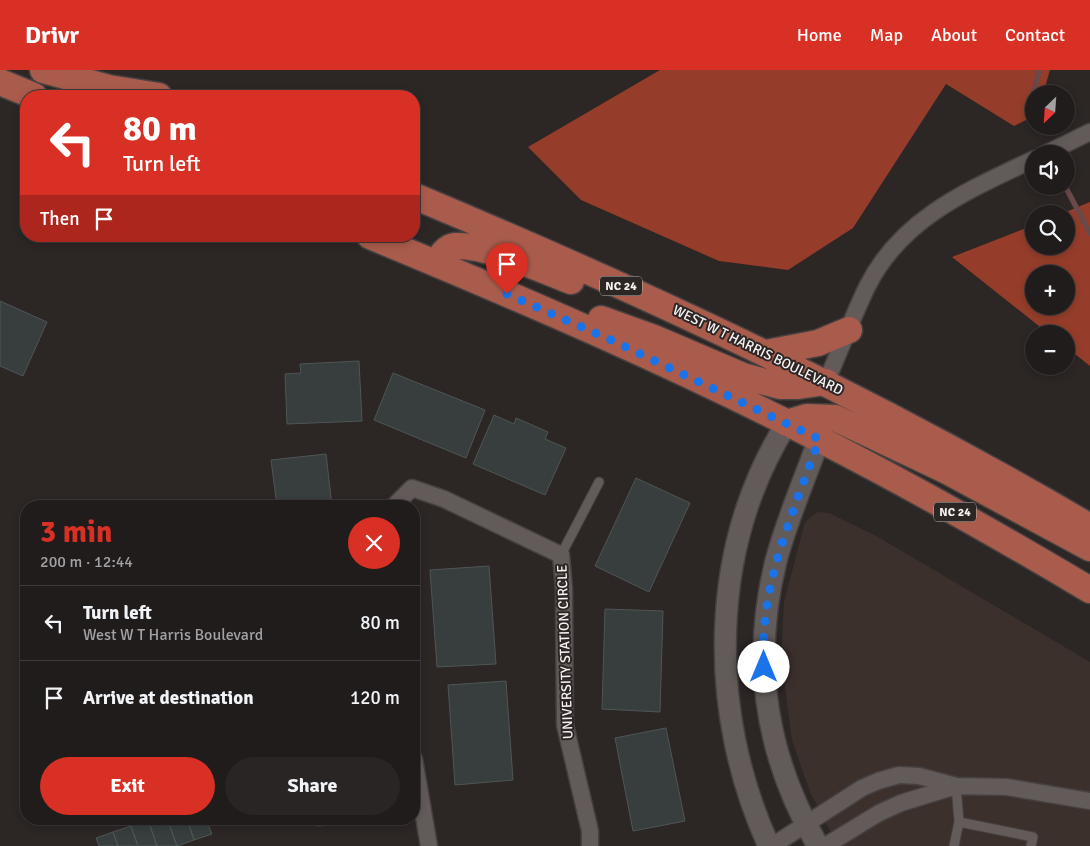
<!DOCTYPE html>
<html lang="en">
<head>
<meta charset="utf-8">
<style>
	:root { --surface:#211c1c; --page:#292525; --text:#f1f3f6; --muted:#a2a1a3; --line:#3e3a3b; --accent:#d93025 }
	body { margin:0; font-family:Signika,sans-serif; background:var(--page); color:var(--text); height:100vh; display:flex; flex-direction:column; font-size:19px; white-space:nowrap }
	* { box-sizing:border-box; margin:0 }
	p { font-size:16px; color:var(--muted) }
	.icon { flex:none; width:28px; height:28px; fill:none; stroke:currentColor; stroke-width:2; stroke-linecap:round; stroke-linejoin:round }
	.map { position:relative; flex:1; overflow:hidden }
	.side { position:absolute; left:20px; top:430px; width:400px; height:325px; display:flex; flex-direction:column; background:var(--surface); border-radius:20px; box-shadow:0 2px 8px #0003,0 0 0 1px var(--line) }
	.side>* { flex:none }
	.guide { position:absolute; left:20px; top:20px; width:400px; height:152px; border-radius:20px; box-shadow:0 2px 8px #0003,0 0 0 1px var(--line); background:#d93025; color:#fff; overflow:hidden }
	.needle { width:32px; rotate:205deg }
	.buttons { position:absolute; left:1025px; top:15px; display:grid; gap:10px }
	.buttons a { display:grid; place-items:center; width:50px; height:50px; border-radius:50%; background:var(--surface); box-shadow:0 2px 8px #0003,0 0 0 1px var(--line); font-size:25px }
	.pin { position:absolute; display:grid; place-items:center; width:42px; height:42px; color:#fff; margin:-51px -21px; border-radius:50% 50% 50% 0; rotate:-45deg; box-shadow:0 0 5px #0007 }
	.pin .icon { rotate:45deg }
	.me { position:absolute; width:55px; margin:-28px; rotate:0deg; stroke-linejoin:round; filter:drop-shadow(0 0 4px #0008) }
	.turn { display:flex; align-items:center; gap:18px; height:105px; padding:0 20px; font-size:22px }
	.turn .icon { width:65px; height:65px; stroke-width:2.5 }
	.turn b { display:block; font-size:35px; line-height:42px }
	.then { display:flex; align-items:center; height:48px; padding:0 20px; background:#0003; gap:10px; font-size:19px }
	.round { display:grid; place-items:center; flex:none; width:52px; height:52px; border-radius:26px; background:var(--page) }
	.headline { display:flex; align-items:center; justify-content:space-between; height:85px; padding:0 20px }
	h1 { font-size:30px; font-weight:700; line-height:38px; color:var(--accent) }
	.cta { display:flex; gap:10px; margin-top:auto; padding:10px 20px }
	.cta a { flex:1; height:58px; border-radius:30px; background:var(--accent); color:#fff; font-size:20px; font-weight:700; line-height:58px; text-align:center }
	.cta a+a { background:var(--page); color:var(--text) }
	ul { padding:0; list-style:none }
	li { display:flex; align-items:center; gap:15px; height:75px; padding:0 20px; border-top:1px solid var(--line) }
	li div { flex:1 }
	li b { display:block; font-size:19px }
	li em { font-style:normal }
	header { display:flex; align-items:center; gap:30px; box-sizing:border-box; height:70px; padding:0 25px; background:var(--accent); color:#fff }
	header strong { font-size:24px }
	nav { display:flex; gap:28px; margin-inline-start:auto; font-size:18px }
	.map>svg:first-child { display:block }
	.built { fill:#3c302d }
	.forest { fill:#953d2a; fill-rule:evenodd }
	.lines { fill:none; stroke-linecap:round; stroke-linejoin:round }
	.stream { stroke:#6a4a49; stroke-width:5.5 }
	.building { fill:#383e3e; stroke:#4f5656 }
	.service-casing { stroke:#464140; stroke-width:11 }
	.minor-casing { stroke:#464140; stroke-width:19 }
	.tertiary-casing { stroke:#464140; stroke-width:24 }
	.primary-casing { stroke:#464140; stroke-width:29 }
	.service { stroke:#625b5a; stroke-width:9 }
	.minor { stroke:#625b5a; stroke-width:16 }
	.tertiary { stroke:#625b5a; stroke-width:21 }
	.primary { stroke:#a95c4c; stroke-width:26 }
	.route { stroke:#1a73e8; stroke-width:9; stroke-dasharray:0 16.2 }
	.labels { text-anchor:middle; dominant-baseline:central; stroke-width:4; stroke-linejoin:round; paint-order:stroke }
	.shield { fill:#2c2625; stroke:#bab6b4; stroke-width:1 }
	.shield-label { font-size:12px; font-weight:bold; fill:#f7f3f2 }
	.street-label { font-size:14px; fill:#f7f3f2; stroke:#2c2625 }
</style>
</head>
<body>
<header>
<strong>Drivr</strong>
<nav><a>Home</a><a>Map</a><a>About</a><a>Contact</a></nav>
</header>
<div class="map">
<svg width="1090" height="776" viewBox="0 0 1090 776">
	<rect width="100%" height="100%" fill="#2c2625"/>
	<path class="built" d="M817 442 829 443 878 467 1090 592V776H838L810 722 792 670 781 588 784 532 805 452Z"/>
	<path class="forest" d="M660 0H1050L1043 24H1034V46L1014 56 946 14 853 158 788 200 719 191 581 130 528 77Z
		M1090 132V296L1066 277V264H1049L952 187 1034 155V176H1066V144H1061ZM1034 204H1066V236H1034Z"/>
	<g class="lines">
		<path class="stream" d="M1029 44 1039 0
			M1065 116 1090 163"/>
	</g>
	<path class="building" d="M0 231 47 252 23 306 0 296Z
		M359 291 362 351 287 354 285 304 301 303 300 294Z
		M393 303 485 340 466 388 374 350Z
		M494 345 514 354 516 348 548 362 545 369 566 378 545 425 473 394Z
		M326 384 332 436H277L271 390Z
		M636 408 690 433 649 522 595 496Z
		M489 496 496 594 437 597 430 500Z
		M605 539 663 541 660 642 602 639Z
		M506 611 513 710 455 715 448 615Z
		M666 658 685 751 633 761 615 668Z
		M153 749H167L177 776H157L148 750Z
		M167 749H187L194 770 177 776Z
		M187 749H206L212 764 194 770Z
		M315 749H374V753L316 756Z
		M148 750 157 776H138L131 756Z
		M131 756 138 776H118L113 762Z
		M113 762 118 776H99L96 768Z"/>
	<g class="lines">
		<defs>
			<path id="service" d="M561 485 599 412
				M959 752 1033 767 1031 776
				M954 776 959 752 956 716"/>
			<path id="minor" d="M1045 84 1090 62
				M826 312C840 281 852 248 867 217 901 148 969 120 1034 89
				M394 436 412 418 444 429 561 485 564 519 565 655 590 761V776
				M414 689 429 776
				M772 776 862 718 878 711 899 705 919 706 956 716 1007 717 1090 731
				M825 776 879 743 901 733 956 716"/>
			<path id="tertiary" d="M769 776C708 643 708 479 787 353
				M818 776C766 687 751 591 776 491 787 449 805 409 819 369"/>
			<path id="primary" d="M43 0 109 18 159 26
				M0 12 34 26
				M414 126C646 223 873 329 1090 457
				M370 166C522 229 673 294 819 369 911 416 1001 467 1090 520
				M437 194C440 186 446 177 455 176 485 174 542 200 571 211
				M601 249 654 268 743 306 780 316H798L826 312
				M766 283 818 273 849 260
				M787 353 807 347 835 348 947 401 1090 478"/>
		</defs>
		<use href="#service" class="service-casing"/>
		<use href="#minor" class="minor-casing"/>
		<use href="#tertiary" class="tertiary-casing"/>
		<use href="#primary" class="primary-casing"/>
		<use href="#service" class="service"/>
		<use href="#minor" class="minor"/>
		<use href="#tertiary" class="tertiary"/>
		<use href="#primary" class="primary"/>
	</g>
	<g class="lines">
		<path class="route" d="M507 224 611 270 819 369C794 442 758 517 764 597"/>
	</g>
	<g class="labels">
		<g class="shield">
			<rect x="600" y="206.5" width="42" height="19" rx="4"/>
			<rect x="934" y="432.5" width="42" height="19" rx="4"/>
		</g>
		<g class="shield-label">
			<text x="621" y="216">NC 24</text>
			<text x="955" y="442">NC 24</text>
		</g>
		<g class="street-label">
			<text transform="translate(758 280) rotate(26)">WEST W T HARRIS BOULEVARD</text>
			<text transform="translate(565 582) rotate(-92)">UNIVERSITY STATION CIRCLE</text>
		</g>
	</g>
</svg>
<div class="buttons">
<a><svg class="needle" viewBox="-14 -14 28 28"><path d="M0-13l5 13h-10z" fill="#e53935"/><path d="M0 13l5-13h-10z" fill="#a2a1a3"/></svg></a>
<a><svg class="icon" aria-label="sound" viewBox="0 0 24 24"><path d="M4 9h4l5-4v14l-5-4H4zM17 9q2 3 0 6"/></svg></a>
<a><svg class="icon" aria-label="search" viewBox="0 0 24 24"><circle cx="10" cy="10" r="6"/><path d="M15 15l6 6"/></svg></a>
<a>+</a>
<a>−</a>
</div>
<div class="pin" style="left:507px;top:224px;background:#d93025"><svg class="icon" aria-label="arrive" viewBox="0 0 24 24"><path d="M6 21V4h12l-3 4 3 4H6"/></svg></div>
<svg class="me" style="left:764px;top:597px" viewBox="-20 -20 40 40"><circle r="19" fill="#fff"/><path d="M0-13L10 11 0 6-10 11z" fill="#1a73e8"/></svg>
<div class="guide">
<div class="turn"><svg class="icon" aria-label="left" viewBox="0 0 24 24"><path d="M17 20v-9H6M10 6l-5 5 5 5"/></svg><div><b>80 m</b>Turn left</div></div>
<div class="then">Then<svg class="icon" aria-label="arrive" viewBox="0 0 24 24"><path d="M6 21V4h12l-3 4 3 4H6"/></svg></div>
</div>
<section class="side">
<div class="headline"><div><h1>3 min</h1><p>200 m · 12:44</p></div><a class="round" style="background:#d93025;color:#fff"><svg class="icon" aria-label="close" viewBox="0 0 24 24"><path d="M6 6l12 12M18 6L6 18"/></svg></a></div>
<ul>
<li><svg class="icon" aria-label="left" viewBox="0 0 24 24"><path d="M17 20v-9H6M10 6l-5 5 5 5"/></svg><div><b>Turn left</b><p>West W T Harris Boulevard</p></div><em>80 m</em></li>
<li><svg class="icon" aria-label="arrive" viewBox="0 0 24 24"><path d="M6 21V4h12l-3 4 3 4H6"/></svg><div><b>Arrive at destination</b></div><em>120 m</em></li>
</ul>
<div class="cta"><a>Exit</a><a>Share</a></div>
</section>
</div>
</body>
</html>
